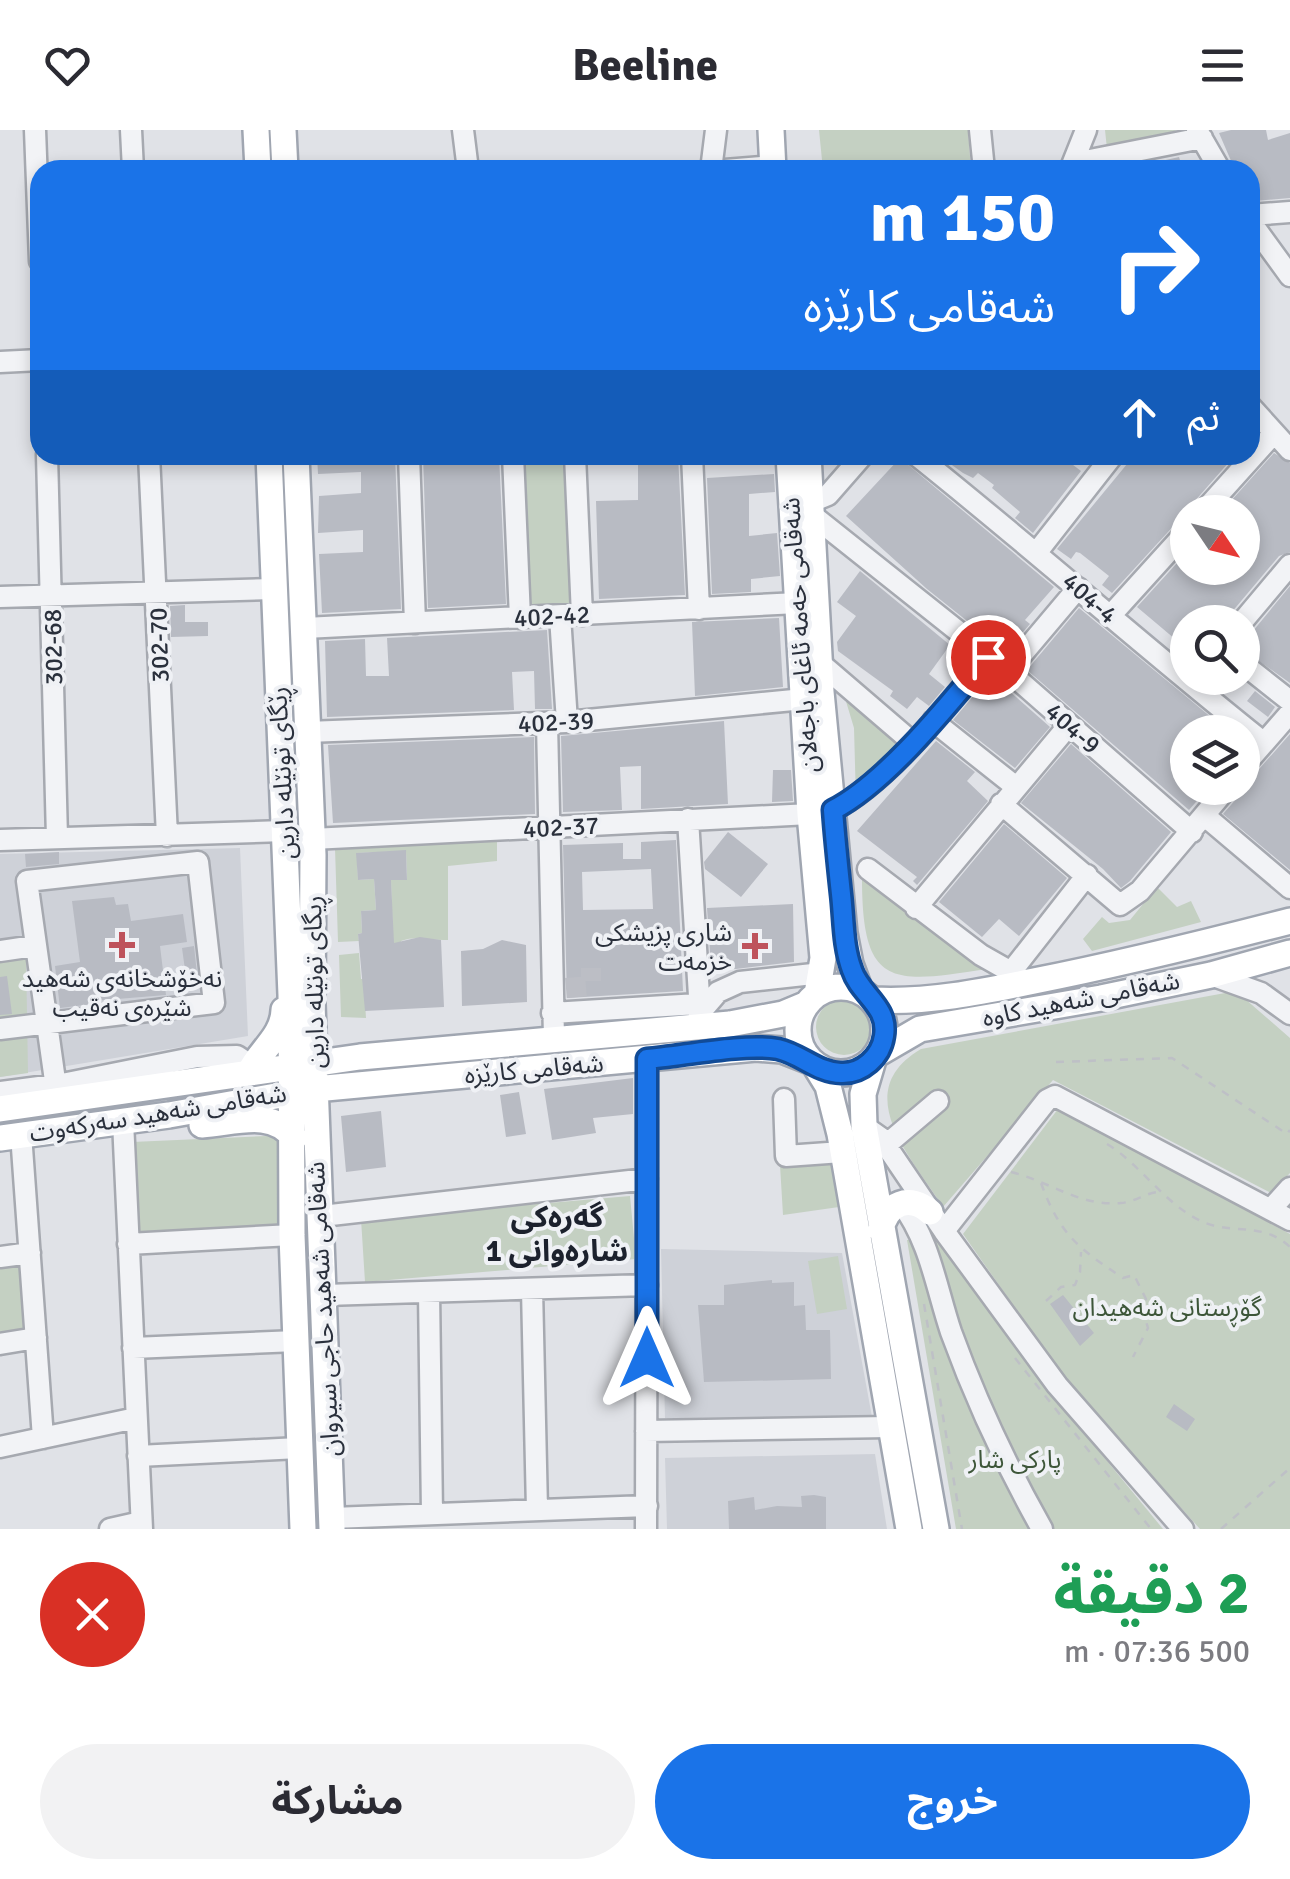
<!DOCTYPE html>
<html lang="ar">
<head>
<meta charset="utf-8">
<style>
	:root { --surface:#fff; --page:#f2f2f3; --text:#2b2b33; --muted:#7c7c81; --accent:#1a73e8 }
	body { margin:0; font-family:Signika,"Noto Sans Arabic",sans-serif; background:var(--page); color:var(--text); direction:rtl; height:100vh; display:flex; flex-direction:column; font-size:38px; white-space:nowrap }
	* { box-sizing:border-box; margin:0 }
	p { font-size:32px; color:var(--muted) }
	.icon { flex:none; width:55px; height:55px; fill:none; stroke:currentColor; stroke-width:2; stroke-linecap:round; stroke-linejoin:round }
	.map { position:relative; height:1399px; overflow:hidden; direction:ltr }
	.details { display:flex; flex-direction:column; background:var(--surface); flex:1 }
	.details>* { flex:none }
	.banner { position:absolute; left:30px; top:30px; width:1230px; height:305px; border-radius:30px; box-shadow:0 5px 15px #0003; direction:rtl; background:#1a73e8; color:#fff; overflow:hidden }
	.needle { width:65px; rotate:125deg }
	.fabs { position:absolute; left:1170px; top:365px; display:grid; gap:20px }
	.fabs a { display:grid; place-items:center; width:90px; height:90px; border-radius:50%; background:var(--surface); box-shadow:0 5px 15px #0003; font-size:50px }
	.pin { position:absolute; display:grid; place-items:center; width:85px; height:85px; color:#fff; margin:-42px; border:5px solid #fff; border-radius:50%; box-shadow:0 2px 10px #0007 }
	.me { position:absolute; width:110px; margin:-55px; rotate:0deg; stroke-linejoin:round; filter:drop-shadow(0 0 8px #0008) }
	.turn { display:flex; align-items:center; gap:35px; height:210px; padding:0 40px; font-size:45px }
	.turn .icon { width:130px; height:130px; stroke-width:2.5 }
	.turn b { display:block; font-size:70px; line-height:85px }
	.then { display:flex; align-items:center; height:95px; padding:0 40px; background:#0003; gap:20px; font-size:38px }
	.round { display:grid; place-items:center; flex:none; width:105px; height:105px; border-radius:52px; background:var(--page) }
	.head { display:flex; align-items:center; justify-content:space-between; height:170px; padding:0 40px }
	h1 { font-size:60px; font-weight:700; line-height:75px; color:#1e9e55 }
	.primary-button { display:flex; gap:20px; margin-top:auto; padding:20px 40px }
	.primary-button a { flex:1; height:115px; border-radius:60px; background:var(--accent); color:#fff; font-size:40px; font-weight:700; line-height:115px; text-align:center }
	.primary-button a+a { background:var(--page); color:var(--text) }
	header { display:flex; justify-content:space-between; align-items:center; height:130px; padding:0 40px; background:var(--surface); font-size:45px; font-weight:700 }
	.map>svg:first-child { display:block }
	.built { fill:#ced1d8 }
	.green { fill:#c4d0c2 }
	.building { fill:#b8bbc3; fill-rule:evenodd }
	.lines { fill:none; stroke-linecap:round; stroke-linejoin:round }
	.minor-tunnel { stroke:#bcbec5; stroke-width:20; stroke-dasharray:20 10; stroke-linecap:butt }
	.minor-casing { stroke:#a6a9b0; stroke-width:25 }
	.major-casing { stroke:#a0a6b1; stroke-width:30 }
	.path { stroke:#bec0c6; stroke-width:2.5; stroke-dasharray:8 8; stroke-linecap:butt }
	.minor { stroke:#f2f3f6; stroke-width:20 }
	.major { stroke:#fff; stroke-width:25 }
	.route-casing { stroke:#114b97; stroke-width:25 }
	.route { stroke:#1a73e8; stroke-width:18 }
	.poi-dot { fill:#be535c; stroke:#eff1f5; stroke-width:4 }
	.labels { text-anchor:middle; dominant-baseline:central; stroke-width:8; stroke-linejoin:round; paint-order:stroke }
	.street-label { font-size:25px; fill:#2a303c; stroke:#eff1f5 }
	.poi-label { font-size:25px; fill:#2a303c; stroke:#eff1f5; text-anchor:end }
	.park-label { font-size:25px; fill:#3d5639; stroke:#eff1f5 }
	.quarter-label { font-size:30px; font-weight:bold; fill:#1c212d; stroke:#eff1f5 }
</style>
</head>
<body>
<header><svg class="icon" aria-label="menu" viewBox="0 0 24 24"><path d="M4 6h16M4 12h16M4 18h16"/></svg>Beeline<svg class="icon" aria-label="heart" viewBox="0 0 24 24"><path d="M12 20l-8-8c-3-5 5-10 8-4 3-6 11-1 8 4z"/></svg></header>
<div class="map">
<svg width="1290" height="1399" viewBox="0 0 1290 1399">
	<rect width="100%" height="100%" fill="#e0e2e7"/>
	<path class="built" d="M240 718 248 906 0 947V724Z
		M661 1119 842 1123 872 1287 665 1288Z
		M875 1324 887 1399H667L665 1328Z"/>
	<path class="green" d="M819 0H968L971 40H823Z
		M1105 0H1178L1107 19Z
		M522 325H564L570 474 529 476Z
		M845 568 904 616 856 671 854 598Z
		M497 711V731L448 736V810C431 811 417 805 401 811L402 840H394L391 750 407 749 406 721 357 723 358 750 374 749 376 780 361 781 362 803 358 804 359 811 338 812 335 718Z
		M862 748 987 839C891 854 862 858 862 748Z
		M1157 757 1177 777 1191 771 1201 792 1092 821 1083 809 1102 787 1109 793 1130 790Z
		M0 809 26 824 28 943 0 947Z
		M359 823 361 849H367L364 856 366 888 341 887 339 825Z
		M1236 861 1290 908V1043L1271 1063 1053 950 943 1077C912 1028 848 962 921 919Z
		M816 897a28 28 0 1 1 56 0a28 28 0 1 1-56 0Z
		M1058 979 1290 1104V1399H1200L1066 1250 963 1104Z
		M267 1006 279 1008 284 1017 279 1097 136 1102 132 1012Z
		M831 1033 839 1077 783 1085 780 1035Z
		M630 1066 636 1129 365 1152 361 1089Z
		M939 1109 1024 1230 1163 1399H956L907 1110Z
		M838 1126 847 1179 817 1184 808 1131Z
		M20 1133 25 1198 0 1202V1136Z"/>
	<path class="building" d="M1231 0H1266L1268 10 1290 3V68L1254 71 1250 65V40H1235L1219 3Z
		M1179 27 1183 40H1139V36Z
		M1274 323 1290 333V422L1279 426 1231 483 1229 492H1208L1199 484 1188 492V520L1137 477 1188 421V438H1242V382H1221Z
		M317 325H395L401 479 322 483 319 424 363 422V400L318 403 319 366 361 363V342L318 344Z
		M423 325H499L506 474 428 478Z
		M638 325H678L685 465 599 469 596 371 638 370Z
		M938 325H1060L1081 341 1033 403 1015 388 1020 382 992 358 994 355 978 343 973 348 963 343Z
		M1144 325H1222L1230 331 1193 373 1188 387 1178 391 1112 463 1102 455 1109 446 1080 423 1076 422 1071 429 1057 419 1132 328 1138 333Z
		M900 328 1054 457 1025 490 1030 494 1006 522 927 459 846 386Z
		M774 344 775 362 749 364V406L777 403 780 446 751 449V462L712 464 707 348Z
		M860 441 950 515 929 544 945 557 929 576 917 567 907 579 890 566 893 561 838 521 837 512 856 486 837 472Z
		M1290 456V553L1242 519V505L1253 501Z
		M185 475V492H208V506L171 507 170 476Z
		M1079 478 1229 602H1188V658H1208L1189 680 1027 540Z
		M779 488 783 557 695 566 692 492Z
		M547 500 552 579H535L534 541 512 542 514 580 327 587 325 511 365 509 366 546H389L387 508Z
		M991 545 1050 597 1015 638 953 590Z
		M1255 561 1275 577 1268 587 1247 571Z
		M724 591 728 674 641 679V636L620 637 622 680 563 682 561 606Z
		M1290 604V740L1223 684 1238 667 1242 654 1252 647Z
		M534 607 535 684 333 693 328 615Z
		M936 611 975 642 967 651 988 671 917 755 913 751 917 747 857 701Z
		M1071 614 1171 702 1130 751 1121 758 1103 739 1021 673Z
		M773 640H791L793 671 772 672Z
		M1004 694 1067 748 1019 806 999 789 982 807 939 772Z
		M728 702 768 734 741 767 705 739 704 732Z
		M676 710 683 861 567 868 563 715 623 713V729H641V712ZM651 739 653 779 583 780 582 742Z
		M406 720 407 750H391L394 813 420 807 441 810 444 877 365 881 358 804 362 803 361 781 376 780 374 749 358 750 356 723Z
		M59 722V734L26 737 25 724Z
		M114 767 116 775 128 774 131 791 183 784 187 812 160 816 166 865 93 871V874L60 878 55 836 80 832 72 771Z
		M793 774 794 832 736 839 711 838 707 778Z
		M502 810 526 815 527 872 462 876 461 821 483 819Z
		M194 816 198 853 187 854 182 818Z
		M7 846 12 884 0 885V847Z
		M633 948V984L593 988 596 1003 552 1010 544 959Z
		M519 962 526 1004 506 1007 500 965Z
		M381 981 386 1037 346 1042 341 986Z
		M772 1150V1153L794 1152V1176L805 1175 806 1200H830L831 1249 704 1252 698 1175H724V1155Z
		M1063 1165 1094 1203 1080 1216 1050 1174Z
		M1174 1274 1195 1289 1187 1301 1166 1287Z
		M814 1365 826 1367V1399H729L728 1371 754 1367 755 1380 777 1376 802 1377 801 1366Z"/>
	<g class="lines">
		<path class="minor-tunnel" d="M566 858 591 856V838"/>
		<defs>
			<path id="minor" d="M35 0 40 131
				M131 0 133 40
				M463 0 468 40
				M980 0 984 40
				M1197 0 1220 40
				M1090 30 1202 8
				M711 40 716 0
				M725 40 772 36
				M1070 40 1086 0
				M1250 85 1290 82
				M1250 91 1290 146
				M0 232 40 230
				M1250 276 1290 320
				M47 325 57 708
				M149 325 167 706
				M409 325 415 493
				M513 325 520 488
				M575 325 582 485
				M692 325 699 479
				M916 325C1034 419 1146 519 1263 612
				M811 372 828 365 863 325
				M1203 382 1274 303
				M812 385 1008 541 1192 702
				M1037 422 1113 325
				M0 467 274 459
				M1111 485 1188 400
				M560 486 567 592
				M1242 492 1290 435
				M305 498 798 473
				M820 533 912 612
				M1242 533 1290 571
				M1008 541 1078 458
				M933 591 1016 657
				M547 593 554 908
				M307 602 567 592 804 569
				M1242 638 1290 583
				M1001 674 1120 775 1140 761 1227 658
				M833 680C887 653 948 574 988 527
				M1205 686 1290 758
				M688 689 701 898
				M312 709 810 684
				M0 710 284 701
				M868 739 981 825 1011 842
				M916 778 1069 595
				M0 821 34 816
				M1211 845 1261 863 1290 884
				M1012 852 1011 842 1087 745
				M552 883 698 874
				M699 884 718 862 740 852 822 843
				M0 899 214 873 198 732 27 751 58 972
				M0 962 62 954 197 927 237 926 246 932 249 943
				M784 969 786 1026 842 1022
				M123 991 142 1399
				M864 996 881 1008 944 1101 1057 1255 1183 1399
				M21 1004 43 1308
				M886 1015 938 971
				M901 1073C930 1111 936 1157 951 1202 976 1271 1006 1335 1042 1399
				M1271 1079 1290 1058
				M322 1086 647 1049
				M944 1101 1047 970 1055 966 1290 1090
				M128 1114 292 1105
				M0 1127 30 1123
				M532 1159 537 1380
				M429 1162 432 1384
				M325 1165 647 1155
				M0 1214 36 1208
				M133 1218 296 1211
				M646 1301 889 1297
				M0 1317 136 1288
				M138 1326 299 1318
				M332 1388 647 1376
				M110 1399 141 1392
				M646 1399 647 929"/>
			<path id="major" d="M256 0 258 40
				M283 0 285 40
				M771 0 773 40
				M269 325 291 865 292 1105 303 1399
				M296 325 313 725 312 874 332 1399
				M789 325 810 684 823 828 817 864
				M808 325 821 562 844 803 850 834 860 861
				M798 900a43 43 0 1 1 86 0a43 43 0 1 1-86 0Z
				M873 870C926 873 981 862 1034 851 1120 834 1205 813 1290 791
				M877 924 920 899 1101 868 1211 845 1290 823
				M873 930 863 964 864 996 936 1399
				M815 935 828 956 840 1004 909 1399
				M249 943C260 920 283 907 284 880
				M0 979 360 927 730 894 783 884 807 874
				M202 995C234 993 272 978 294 1008
				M0 1008 169 985 315 959 756 918 782 920 810 931
				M881 1100C886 1073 910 1064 930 1082"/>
		</defs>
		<use href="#minor" class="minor-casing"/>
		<use href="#major" class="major-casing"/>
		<path class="path" d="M1056 932 1172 928 1287 1004 1290 1000
			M1107 1014C1144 1036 1171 1085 1215 1096 1244 1102 1266 1095 1290 1117
			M1011 1042C1049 1051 1080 1077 1121 1073 1136 1072 1146 1062 1160 1062
			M1041 1053C1060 1105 1078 1118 1123 1148L1134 1145 1146 1169 1143 1181 1148 1198 1133 1227
			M1046 1171 1061 1157 1075 1155 1080 1142 1081 1122
			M924 1174 962 1399
			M1015 1228 1151 1399
			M1221 1399 1290 1338"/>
		<use href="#minor" class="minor"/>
		<use href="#major" class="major"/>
	</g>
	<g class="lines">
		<defs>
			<path id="route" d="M647 1228V929C683 926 744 913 778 919 801 924 818 943 841 943 862 944 881 927 884 906 889 876 860 865 852 840 843 816 844 790 841 764 838 736 835 708 833 680 886 653 949 574 988 527"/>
		</defs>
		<use href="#route" class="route-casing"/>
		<use href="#route" class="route"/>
	</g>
	<g class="poi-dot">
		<path d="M117 800h10v10h10v10h-10v10h-10v-10h-10v-10h10z"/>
		<path d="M750 801h10v10h10v10h-10v10h-10v-10h-10v-10h10z"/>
	</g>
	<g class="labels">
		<g class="street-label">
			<text transform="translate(1090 468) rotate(41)">404-4</text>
			<text transform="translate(552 486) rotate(-3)">402-42</text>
			<text transform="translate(800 505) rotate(-94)">شەقامی حەمە ئاغای باجەلان</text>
			<text transform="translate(159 515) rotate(-92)">302-70</text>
			<text transform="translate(53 517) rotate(-91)">302-68</text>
			<text transform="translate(556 592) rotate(-3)">402-39</text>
			<text transform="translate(1073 598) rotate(41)">404-9</text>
			<text transform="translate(282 643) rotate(-93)">ڕێگای تونێلە دارین</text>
			<text transform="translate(561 697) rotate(-3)">402-37</text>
			<text transform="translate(314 852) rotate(-91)">ڕیگای تونێلە دارین</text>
			<text transform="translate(1081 869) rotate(-11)">شەقامی شەهید کاوە</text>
			<text transform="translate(534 939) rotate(-5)">شەقامی کارێزە</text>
			<text transform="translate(158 983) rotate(-9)">شەقامی شەهید سەرکەوت</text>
			<text transform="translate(323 1179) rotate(-93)">شەقامی شەهید حاجی سیروان</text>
		</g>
		<g class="poi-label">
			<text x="732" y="802">شاری پزیشکی<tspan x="732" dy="29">خزمەت</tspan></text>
			<text x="122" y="848" text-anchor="middle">نەخۆشخانەی شەهید<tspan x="122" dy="29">شێرەی نەقیب</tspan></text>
		</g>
		<g class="park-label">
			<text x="1167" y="1177">گۆڕستانی شەهیدان</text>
			<text x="1015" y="1329">پارکی شار</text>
		</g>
		<g class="quarter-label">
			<text x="557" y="1087">گەرەکی<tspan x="557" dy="34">شارەوانی 1</tspan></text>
		</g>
	</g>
</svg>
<div class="fabs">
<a><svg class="needle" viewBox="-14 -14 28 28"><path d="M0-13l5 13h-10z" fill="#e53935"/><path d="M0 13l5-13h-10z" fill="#7c7c81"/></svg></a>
<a><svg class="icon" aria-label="search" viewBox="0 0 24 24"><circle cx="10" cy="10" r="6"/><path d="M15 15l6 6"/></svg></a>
<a><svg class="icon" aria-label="layers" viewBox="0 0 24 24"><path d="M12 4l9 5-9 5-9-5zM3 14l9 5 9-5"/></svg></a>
</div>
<div class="pin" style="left:988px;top:527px;background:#d93025"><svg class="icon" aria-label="arrive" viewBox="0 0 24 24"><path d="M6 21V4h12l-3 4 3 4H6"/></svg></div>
<svg class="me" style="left:647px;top:1228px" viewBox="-20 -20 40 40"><path d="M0-17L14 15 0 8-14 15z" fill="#1a73e8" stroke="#fff" stroke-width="4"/></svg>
<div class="banner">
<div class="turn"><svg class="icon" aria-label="right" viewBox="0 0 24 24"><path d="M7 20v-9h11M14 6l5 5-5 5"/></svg><div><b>150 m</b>شەقامی کارێزە</div></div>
<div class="then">ثم<svg class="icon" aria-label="ahead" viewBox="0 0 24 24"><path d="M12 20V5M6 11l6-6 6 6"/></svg></div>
</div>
</div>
<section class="details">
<div class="head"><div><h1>2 دقيقة</h1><p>500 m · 07:36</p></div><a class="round" style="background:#d93025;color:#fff"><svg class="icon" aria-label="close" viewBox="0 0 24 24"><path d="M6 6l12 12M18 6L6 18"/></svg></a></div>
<div class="primary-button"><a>خروج</a><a>مشاركة</a></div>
</section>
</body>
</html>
